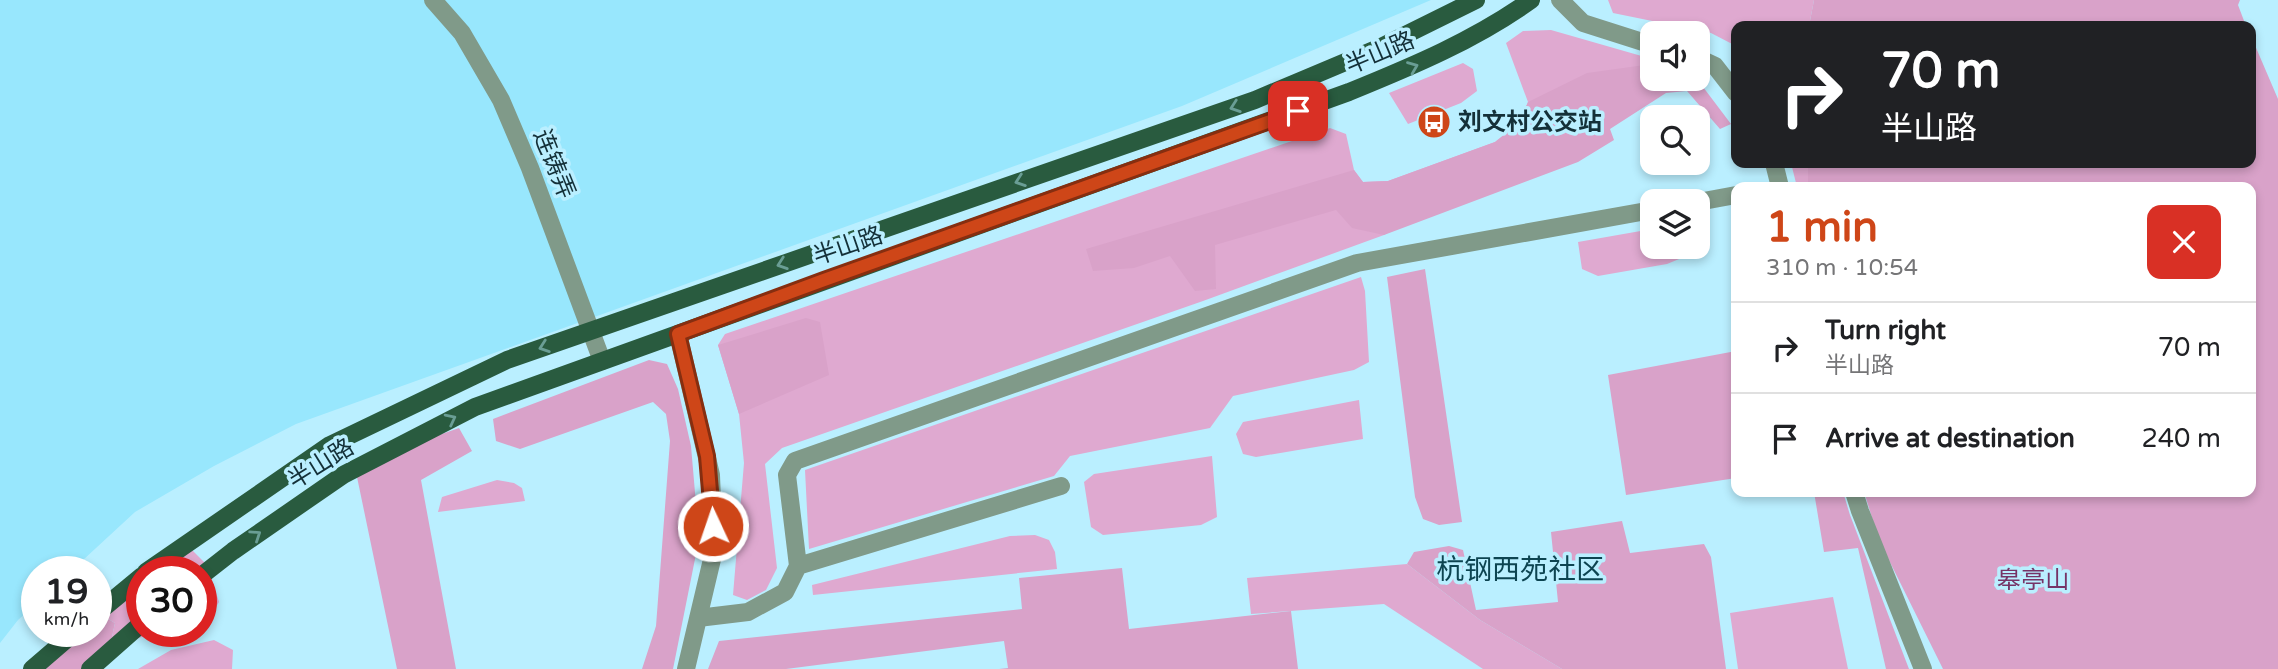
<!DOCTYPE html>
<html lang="en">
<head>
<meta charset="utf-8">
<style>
	:root { --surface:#fff; --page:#f6f6f6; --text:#202124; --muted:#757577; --line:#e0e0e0; --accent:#ce4618 }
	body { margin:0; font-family:"Varela Round","Noto Sans SC",sans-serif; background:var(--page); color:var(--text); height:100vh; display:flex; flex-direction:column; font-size:26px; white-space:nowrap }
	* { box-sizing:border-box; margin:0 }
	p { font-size:23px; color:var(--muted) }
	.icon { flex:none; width:38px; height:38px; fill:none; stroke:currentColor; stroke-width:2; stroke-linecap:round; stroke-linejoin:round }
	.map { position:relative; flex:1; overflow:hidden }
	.drawer { position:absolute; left:1731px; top:182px; width:525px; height:315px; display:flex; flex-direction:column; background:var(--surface); border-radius:14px; box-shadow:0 4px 10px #0003 }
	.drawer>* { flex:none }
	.hud { position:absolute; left:1731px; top:21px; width:525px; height:147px; border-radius:14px; box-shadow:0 4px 10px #0003; background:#202124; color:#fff; overflow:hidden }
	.tools { position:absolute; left:1640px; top:21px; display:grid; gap:14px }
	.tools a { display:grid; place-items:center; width:70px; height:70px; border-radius:14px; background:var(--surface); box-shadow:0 4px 10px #0003; font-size:35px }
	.speed { position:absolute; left:21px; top:556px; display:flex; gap:14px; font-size:35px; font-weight:700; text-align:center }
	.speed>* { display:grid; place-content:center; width:91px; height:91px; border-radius:50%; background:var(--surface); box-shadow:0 4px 10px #0003; line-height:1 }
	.speed small { font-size:18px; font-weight:400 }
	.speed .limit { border:10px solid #d22; background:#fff; color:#111 }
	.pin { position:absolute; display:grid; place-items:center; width:60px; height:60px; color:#fff; margin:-30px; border-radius:14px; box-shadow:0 4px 10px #0006 }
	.me { position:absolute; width:77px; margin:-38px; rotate:357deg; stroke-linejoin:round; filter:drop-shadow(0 0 5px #0008) }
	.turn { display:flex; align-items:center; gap:24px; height:147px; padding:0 35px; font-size:32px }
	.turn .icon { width:91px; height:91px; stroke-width:2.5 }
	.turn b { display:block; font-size:49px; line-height:60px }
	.round { display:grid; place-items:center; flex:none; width:74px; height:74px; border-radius:14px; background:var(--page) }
	.summary { display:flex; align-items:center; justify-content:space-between; height:119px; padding:0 35px }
	h1 { font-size:42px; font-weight:700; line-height:52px; color:var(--accent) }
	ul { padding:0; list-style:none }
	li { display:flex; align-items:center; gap:21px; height:91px; padding:0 35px; border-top:2px solid var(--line) }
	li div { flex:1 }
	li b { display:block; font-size:26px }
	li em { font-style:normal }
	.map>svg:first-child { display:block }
	.built { fill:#98e7fd }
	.green { fill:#dfa9d0 }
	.forest { fill:#d9a2c9 }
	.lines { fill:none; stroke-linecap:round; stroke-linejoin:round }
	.minor { stroke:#809a89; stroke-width:18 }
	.major { stroke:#295b3f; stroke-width:18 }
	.oneway { stroke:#6a9e95 }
	.route-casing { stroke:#862e10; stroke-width:18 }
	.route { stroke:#ce4618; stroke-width:12 }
	.labels { text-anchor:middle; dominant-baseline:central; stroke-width:7; stroke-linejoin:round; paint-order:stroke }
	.street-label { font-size:24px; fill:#143038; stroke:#baefff }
	.poi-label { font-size:24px; font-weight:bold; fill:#143038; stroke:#baefff; text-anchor:start }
	.park-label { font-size:24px; fill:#763467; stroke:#baefff }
	.quarter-label { font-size:28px; fill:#0d4451; stroke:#baefff }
</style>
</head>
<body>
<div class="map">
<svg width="2278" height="669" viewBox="0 0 2278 669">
	<rect width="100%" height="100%" fill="#baefff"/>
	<path class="built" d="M0 0H1431L1182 106 296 424 214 466 135 512 70 572H37V603L18 620 0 643Z"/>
	<path class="green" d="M1608 0H1814L1809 26H1736V46L1711 33 1613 13Z
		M1551 30 1652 59V69L1384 235 1203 301 782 448 765 464 777 568 766 590 747 600 733 595 744 463 739 414 718 345 725 334 1330 128 1346 134 1354 170 1363 182 1388 181 1495 142 1519 123 1528 102 1506 43 1523 31Z
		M1463 63 1473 69 1477 91 1461 103 1408 124 1389 93Z
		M1791 163H1808V187H1797Z
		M1652 229V247H1692L1684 257 1667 264 1598 276 1582 269 1578 242Z
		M1361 277 1365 291 1369 362 1354 370 1233 396 1210 428 1070 456 1054 476 809 549 805 470Z
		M1359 400 1363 439 1256 457 1243 454 1236 434 1243 422Z
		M1212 456 1217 517 1201 525 1103 535 1091 527 1084 482 1094 474Z
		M497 480 514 483 522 488 525 501 438 512 442 497Z
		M1035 535 1049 540 1055 552 1057 569 813 595 812 585 1010 536Z
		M191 549 207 565 219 602 210 616 201 618V572H157Z
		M1407 564 1480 620 1562 669H1483L1384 604 1251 614 1247 578Z
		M142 583V632H160L110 646 115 623 98 613Z
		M1833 597 1848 669H1738L1730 613Z
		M214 640 233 650 232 669H138L171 650Z"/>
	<path class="forest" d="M1814 0H2240L2238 5 2246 26H1809Z
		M2251 36 2278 99V669H1943L1879 540 1864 492H2250V187H1808V163H2250Z
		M1652 64V79H1697L1731 124 1720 129 1687 91 1666 93 1610 129 1614 140 1578 162 1384 235 1352 228 1336 210 1215 245 1216 289 1195 291 1170 256 1134 268 1093 271 1086 249 1354 170 1363 182 1388 181 1495 142 1519 123 1528 102 1587 73Z
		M1425 269 1462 522 1439 525 1423 519 1415 497 1387 277Z
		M806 318 820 322 829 375 739 414 718 345Z
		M1736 351V421L1734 422 1736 431V478L1626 495 1608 375Z
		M649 360 667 364 678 389 691 446 699 539 673 669H642L656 626 670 441 666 414 653 402 520 449 496 441 493 419Z
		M459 428 472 451 421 480 456 669H397L357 477 379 456Z
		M1814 492H1843L1850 515 1909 669H1886L1858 548 1824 552Z
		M1622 521 1630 553 1704 544 1711 557 1726 669H1562L1480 620 1407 564 1414 552 1449 546 1463 550 1476 610 1558 602 1551 532Z
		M1122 568 1129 629 1291 611 1298 669H999L1008 668 1004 641 786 669H708L719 641 1022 609 1019 578Z
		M98 613 115 623 110 646 85 669H38L78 632H96Z"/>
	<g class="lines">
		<path class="minor" d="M433 0 462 33 501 100 530 168 602 361
			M1560 0 1583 23 1652 45
			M1698 58 1715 66 1736 93
			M1774 163 1780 187
			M1698 202 1736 195
			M678 334 711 475 714 551 686 669
			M1854 492 1860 511 1923 669
			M798 566 787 475 795 461 1357 263 1652 210
			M698 618 748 612 785 592 798 566 1061 486"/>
		<path class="major" d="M146 572 330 445 507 360 1255 100 1381 47 1476 0
			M201 576 233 551 343 475 475 407 1349 92C1413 66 1475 40 1531 0
			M96 614 142 576
			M32 669 75 632
			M90 669 142 623"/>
	</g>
	<defs><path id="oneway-chevron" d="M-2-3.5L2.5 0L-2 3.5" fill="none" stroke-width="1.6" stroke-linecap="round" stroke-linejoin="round" transform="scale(1.75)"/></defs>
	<g class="oneway">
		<use href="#oneway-chevron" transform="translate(1413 67) rotate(-22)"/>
		<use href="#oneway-chevron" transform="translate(1235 107) rotate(161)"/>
		<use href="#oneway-chevron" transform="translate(1020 181) rotate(161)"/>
		<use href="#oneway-chevron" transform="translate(782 264) rotate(161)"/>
		<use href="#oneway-chevron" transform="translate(544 347) rotate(161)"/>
		<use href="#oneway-chevron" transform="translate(451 419) rotate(-27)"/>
		<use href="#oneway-chevron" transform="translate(256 535) rotate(-34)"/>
	</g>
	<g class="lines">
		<defs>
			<path id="route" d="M713 526 707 456 678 334 824 280 1298 111"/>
		</defs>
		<use href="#route" class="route-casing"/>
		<use href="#route" class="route"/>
	</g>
	<defs>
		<symbol id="bus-disc" viewBox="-11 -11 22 22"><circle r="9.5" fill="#ce4618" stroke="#baefff"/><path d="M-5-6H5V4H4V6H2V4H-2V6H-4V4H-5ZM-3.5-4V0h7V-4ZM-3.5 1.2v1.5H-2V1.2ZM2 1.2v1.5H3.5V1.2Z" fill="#fff"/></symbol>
	</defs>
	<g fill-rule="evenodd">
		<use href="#bus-disc" x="1415" y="103" width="38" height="38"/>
	</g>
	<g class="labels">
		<g class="street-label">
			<text transform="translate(1380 53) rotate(-23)">半山路</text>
			<text transform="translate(554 164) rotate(68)">连铸弄</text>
			<text transform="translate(848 246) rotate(-19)">半山路</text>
			<text transform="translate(321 464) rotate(-32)">半山路</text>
		</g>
		<g class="poi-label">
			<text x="1458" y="122">刘文村公交站</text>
		</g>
		<g class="park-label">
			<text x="2033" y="580">皋亭山</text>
		</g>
		<g class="quarter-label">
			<text x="1520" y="570">杭钢西苑社区</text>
		</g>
	</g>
</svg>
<div class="tools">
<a><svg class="icon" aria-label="sound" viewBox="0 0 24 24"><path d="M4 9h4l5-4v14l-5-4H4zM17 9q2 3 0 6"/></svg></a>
<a><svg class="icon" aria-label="search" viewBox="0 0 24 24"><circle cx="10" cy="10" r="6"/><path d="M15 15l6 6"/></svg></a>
<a><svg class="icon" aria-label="layers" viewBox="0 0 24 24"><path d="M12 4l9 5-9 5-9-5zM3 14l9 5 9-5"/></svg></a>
</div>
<div class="speed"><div>19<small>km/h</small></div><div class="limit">30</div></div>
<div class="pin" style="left:1298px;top:111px;background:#d93025"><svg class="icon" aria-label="arrive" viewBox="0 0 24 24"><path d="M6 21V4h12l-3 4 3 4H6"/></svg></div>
<svg class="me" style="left:713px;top:526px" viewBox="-20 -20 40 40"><circle r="17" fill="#ce4618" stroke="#fff" stroke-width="3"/><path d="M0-11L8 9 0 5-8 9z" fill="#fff"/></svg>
<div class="hud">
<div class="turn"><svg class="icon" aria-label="right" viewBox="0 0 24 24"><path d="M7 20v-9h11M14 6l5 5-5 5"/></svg><div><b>70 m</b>半山路</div></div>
</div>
<section class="drawer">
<div class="summary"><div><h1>1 min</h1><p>310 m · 10:54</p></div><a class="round" style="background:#d93025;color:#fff"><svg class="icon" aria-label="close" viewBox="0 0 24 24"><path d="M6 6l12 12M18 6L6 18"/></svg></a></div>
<ul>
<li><svg class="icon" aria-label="right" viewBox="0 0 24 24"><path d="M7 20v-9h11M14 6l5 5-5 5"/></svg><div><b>Turn right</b><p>半山路</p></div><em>70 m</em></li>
<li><svg class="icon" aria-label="arrive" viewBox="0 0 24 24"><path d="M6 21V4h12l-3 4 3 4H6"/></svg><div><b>Arrive at destination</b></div><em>240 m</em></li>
</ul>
</section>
</div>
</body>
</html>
